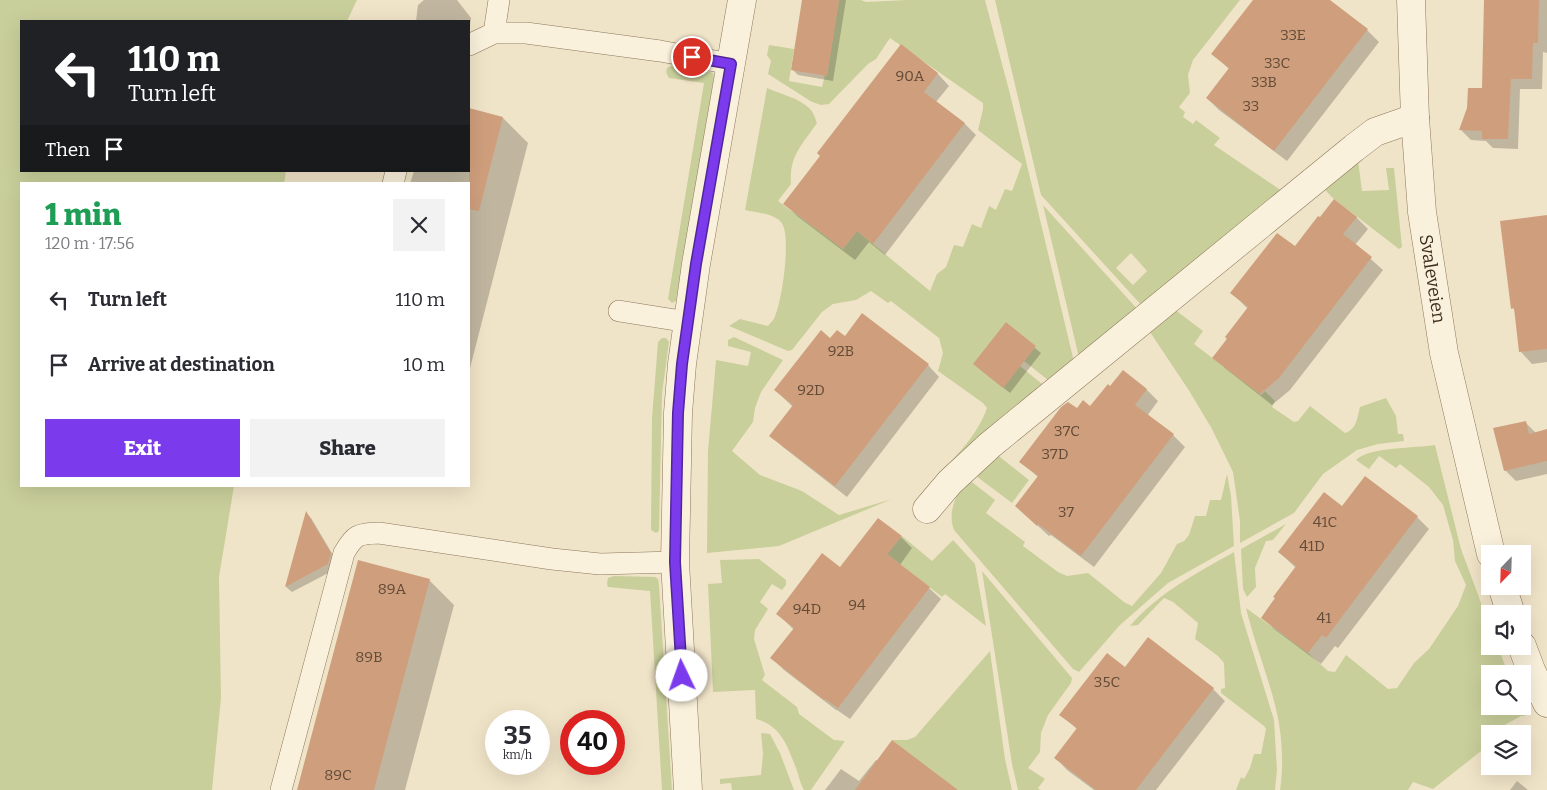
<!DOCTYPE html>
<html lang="en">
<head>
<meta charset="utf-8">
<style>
	:root { --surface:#fff; --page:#f2f2f3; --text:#2b2b33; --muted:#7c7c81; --accent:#7c3aed }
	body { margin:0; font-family:Bitter,serif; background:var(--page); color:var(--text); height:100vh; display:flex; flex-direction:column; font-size:19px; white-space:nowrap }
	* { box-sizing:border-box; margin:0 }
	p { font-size:16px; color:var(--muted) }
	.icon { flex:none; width:28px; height:28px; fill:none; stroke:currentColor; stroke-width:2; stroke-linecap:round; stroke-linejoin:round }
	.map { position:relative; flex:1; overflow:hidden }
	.drawer { position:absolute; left:20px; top:182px; width:450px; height:305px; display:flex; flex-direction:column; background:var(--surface); border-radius:0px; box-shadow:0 5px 20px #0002 }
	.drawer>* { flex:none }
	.banner { position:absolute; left:20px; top:20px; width:450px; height:152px; border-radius:0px; box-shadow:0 5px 20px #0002; background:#202124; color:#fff; overflow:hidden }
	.needle { width:32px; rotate:203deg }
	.fabs { position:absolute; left:1481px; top:545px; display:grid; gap:10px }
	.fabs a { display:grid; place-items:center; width:50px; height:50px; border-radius:0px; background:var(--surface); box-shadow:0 5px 20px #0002; font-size:25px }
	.speed { position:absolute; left:485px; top:710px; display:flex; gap:10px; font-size:25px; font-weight:700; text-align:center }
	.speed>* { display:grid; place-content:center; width:65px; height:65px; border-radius:50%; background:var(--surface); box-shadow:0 5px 20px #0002; line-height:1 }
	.speed small { font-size:12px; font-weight:400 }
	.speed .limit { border:8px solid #d22; background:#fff; color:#111 }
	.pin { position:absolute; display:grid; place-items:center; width:42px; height:42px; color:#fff; margin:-21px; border:2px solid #fff; border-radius:50%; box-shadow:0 1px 5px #0007 }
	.me { position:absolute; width:55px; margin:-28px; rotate:357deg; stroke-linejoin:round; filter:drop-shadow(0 0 4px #0008) }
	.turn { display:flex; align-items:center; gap:18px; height:105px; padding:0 25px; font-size:22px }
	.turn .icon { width:65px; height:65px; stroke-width:2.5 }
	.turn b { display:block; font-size:35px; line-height:42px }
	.then { display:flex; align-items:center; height:48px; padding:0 25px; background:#0003; gap:10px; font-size:19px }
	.round { display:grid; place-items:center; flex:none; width:52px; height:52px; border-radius:0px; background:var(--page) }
	.head { display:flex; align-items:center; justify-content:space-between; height:85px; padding:0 25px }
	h1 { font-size:30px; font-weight:800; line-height:38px; color:#1e9e55 }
	.cta { display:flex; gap:10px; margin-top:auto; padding:10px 25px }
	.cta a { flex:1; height:58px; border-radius:0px; background:var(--accent); color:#fff; font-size:20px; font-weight:800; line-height:58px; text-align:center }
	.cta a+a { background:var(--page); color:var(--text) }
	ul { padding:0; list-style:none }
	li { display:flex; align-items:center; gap:15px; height:65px; padding:0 25px }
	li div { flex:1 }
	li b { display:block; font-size:19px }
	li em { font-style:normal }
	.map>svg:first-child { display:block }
	.green { fill:#c9cf9b; fill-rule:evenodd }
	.shadow { fill:#0003 }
	.building { fill:#cf9f7d }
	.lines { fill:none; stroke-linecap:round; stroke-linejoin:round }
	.service-casing { stroke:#8d765c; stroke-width:22 }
	.minor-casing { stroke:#8d765c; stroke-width:29 }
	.tertiary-casing { stroke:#8d765c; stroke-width:29 }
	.service { stroke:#faf1dc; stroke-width:21 }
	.minor { stroke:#faf1dc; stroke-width:28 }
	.tertiary { stroke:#faf1dc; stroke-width:28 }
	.route-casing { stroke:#51269a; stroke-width:12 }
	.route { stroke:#7c3aed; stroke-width:9 }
	.labels { text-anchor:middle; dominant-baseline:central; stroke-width:5; stroke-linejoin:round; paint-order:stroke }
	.number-label { font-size:15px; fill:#624a37 }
	.street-label { font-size:18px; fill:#3d2e20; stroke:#f7eed8 }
</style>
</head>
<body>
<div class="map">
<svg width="1547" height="790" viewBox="0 0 1547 790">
	<rect width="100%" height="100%" fill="#f0e4c8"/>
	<path class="green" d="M0 0H357L347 21H21V171H286L284 184H21V486H234L219 577 221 698 212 790H0Z
		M839 0H861L866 2 907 0H985L1010 94 1075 366 1053 384 1024 361 1036 346 1006 322 1003 388 1020 366 1047 388 940 477 937 475C957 456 978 434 987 408L983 403 938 371 943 353 939 338 891 301 888 303 871 291 856 300 833 304 822 312 792 350 788 351 729 326 740 319 768 326C770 323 774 320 775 316 782 301 792 234 781 222 773 213 757 213 745 210L767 88C780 94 800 98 810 109 814 113 815 118 817 123 802 145 789 156 791 184L778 201 843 249 857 231 930 291 937 274 946 267 954 245 963 247 972 224 981 228 989 206 996 210 1005 189 1012 191 1022 164 978 130 983 109V103L890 38 876 59 868 64 829 104 821 105 812 102 768 74 771 61 767 55 769 45 794 49 789 81 822 87 825 75H827Z
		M995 0H1240L1193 60 1188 75 1190 93 1179 107 1185 112 1183 117 1193 124 1196 120 1220 138 1214 145 1285 193 1144 308 1041 195ZM1131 253 1147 271 1133 285 1116 268Z
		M671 66 710 72 713 73 714 77 676 301 672 303 668 299 704 83 669 78 666 72 667 68Z
		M1358 160 1362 191 1389 190 1386 168H1394L1402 247 1399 249 1334 199 1321 186Z
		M1043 205 1140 312 1080 362Z
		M1174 309 1203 331 1194 344 1261 395 1265 391 1275 401 1272 407 1294 422 1298 421 1310 406 1345 433C1357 429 1357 418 1360 407L1386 398 1396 416 1398 434H1403L1404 441 1378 444 1357 450 1323 474 1294 513 1240 543V521L1233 472 1212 429 1188 389 1148 329Z
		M734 337 783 360 761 392 755 408 753 422 732 451 760 475 802 491 839 515 892 499 779 546 707 553 708 451 716 360 748 366 751 352 728 346V340Z
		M662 338H666L669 342 662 394 659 531 656 533 651 530 652 418 658 342Z
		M1435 445 1461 549 1490 627V646H1498L1508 674H1490V706H1521L1525 716H1521L1501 727 1503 734H1490V744L1433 789 1413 782 1408 790H1280C1284 764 1282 734 1276 709 1268 675 1254 642 1246 608L1308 653 1328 671 1335 672 1346 655 1388 689 1397 688 1414 663 1429 649 1458 606 1466 585 1455 561 1453 540 1443 505 1429 487 1400 464 1396 468 1379 456 1369 469 1356 460C1368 447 1417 448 1435 445Z
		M996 454 1029 480 1012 503 972 473Z
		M1227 474 1231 496 1234 546 1168 583 1120 625 1079 672 1073 669 954 530C947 512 956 494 968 479L995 500 986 513 1025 542 1023 546 1058 572 1067 576 1088 573 1124 602 1132 606 1161 573 1177 544 1184 541 1189 535 1195 516H1206L1210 500H1221Z
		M1286 524 1273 540 1266 541 1255 568 1256 587 1247 597 1243 589 1241 549Z
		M902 536 932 561 953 540 975 564 986 626 945 594 942 597 887 554Z
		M1234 552 1241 613 1274 720 1277 770 1275 790H1236L1241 777 1244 779 1250 768 1254 754H1261L1266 729 1264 726 1221 693V689L1225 688 1224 663 1218 656 1195 639 1198 623 1173 602 1164 598 1138 625 1130 626C1158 593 1197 573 1234 552Z
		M759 559 786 580V585L782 590 772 584 760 602 768 609 755 630 754 639 765 675 762 680 797 707 799 714 834 740 845 741 811 790H804C800 783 799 776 796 768 787 745 781 726 756 719L755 690 713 692 708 584 722 583 720 560Z
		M982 571 1072 678 1071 683 1048 715 1041 733 1040 752 1028 768 1045 779 1038 788 1040 790H1018L1012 764Z
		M614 576 655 577 658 579 659 585 672 790H662L650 591 608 587 607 584 608 578Z
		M990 651 1005 759 1012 790H957L892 740H907L915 737Z
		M761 733 770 734 780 753 794 790H732L731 783 720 784V779L761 775 763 754Z"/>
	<path class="shadow" d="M424 0H457L471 18 469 33V21H416L418 5Z
		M803 0H846L833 81 798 75 792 69Z
		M1254 0H1328L1367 30 1379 42 1287 161 1219 110 1207 98 1229 69 1213 54Z
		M1485 0H1547V53L1543 52 1542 89H1520L1518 149 1493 148 1486 141 1471 140 1461 130 1469 108 1484 89Z
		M901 46 938 74 949 86 936 102 965 124 976 135 885 255 869 242 855 260 797 216 785 204Z
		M469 109 503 118 528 143 469 372V184H410L414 171H469Z
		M1547 216V362L1532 364 1521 352 1515 311 1513 308Z
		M1356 217 1368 229 1355 245 1383 270 1290 390 1272 405 1226 369 1214 357 1248 309 1232 293Z
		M1006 324 1041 353 1010 393 981 370Z
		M845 337 928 365 939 377 847 497 783 447 771 436 793 407 775 390Z
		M1123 371 1147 390 1158 401 1147 416 1173 435 1185 447 1094 567 1051 535 1049 536 1028 517 1038 477 1021 462 1077 410 1090 408 1110 388Z
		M1525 422 1536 433 1547 431V474L1516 481 1505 470Z
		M1365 478 1417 517 1429 529 1338 648 1335 646 1321 664 1274 629 1262 617 1296 568 1279 552 1342 507Z
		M306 513 311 518 336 560 334 570 292 592 286 587Z
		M901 537 912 548 900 565 929 588 941 599 850 719 837 710H836L784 670 772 658 794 630 778 614 840 569Z
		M429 580 454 605 405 790H298Z
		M1148 638 1213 689 1225 701 1156 790H1094L1067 770 1056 758 1078 730 1061 715 1125 668Z
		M876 760 878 761 956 790H825L841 769 859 781Z
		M1517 781 1528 790H1510Z"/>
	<path class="building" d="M802 0H839L827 76 791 70Z
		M1253 0H1330L1368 29 1274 151 1206 98 1229 68 1211 54Z
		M1484 0H1539L1538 43H1533L1532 79H1511L1508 139H1482V131L1459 130 1467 108 1468 88H1482Z
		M901 44 938 73 924 92 965 123 873 244 857 231 843 249 783 204 820 156 817 153Z
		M469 108 503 117 479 211 469 209Z
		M1334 199 1357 217 1343 234 1372 257 1279 378 1260 394 1212 358 1227 339 1225 337 1248 307 1230 293 1277 233 1295 246 1318 216 1320 217Z
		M1547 215V349L1519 352 1514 308 1511 309 1500 221Z
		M862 313 929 364 835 486 769 436 793 405 774 390 821 330 830 338 837 330 845 336Z
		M1006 322 1036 346 1003 388 973 364Z
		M1123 370 1147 389 1135 405 1174 434 1081 556 1038 524 1037 526 1015 506 1038 476 1019 462 1061 407 1068 402 1077 408 1083 400 1090 406 1108 384 1110 386Z
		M1526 421 1529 434 1547 429V461L1504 471 1493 428Z
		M1365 476 1418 516 1326 638 1322 635 1308 653 1261 618 1275 598 1273 597 1296 566 1278 552 1324 492 1342 506Z
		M306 511 331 553 328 564 285 587Z
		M878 518 902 536 887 554 930 587 838 708 825 699 824 700 770 658 794 628 776 614 822 553 840 567Z
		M358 560 430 579 374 790H297Z
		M1148 637 1214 688 1136 790H1096L1054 758 1077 728 1059 715 1107 653 1125 667Z
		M892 740 958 790H855Z"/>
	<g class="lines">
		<defs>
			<path id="service" d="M494 33 499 0
				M469 45 494 33H526L660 51 731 64
				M393 184 396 171
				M619 311 688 322
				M281 790 344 553C355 534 358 534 379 533L552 559 600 564 675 562"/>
			<g id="minor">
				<path id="s1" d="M1411 0 1415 118 1422 212 1444 353 1491 554"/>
				<path d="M927 509 950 482 990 445 1354 148 1375 132 1415 118"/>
				<path d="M1502 586 1511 614"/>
				<path d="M1522 646 1531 670 1547 703"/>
			</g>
			<path id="tertiary" d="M688 790 675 562 678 413 682 364 696 264 742 0"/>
		</defs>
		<use href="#service" class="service-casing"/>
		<use href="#minor" class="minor-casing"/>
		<use href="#tertiary" class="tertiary-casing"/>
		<use href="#service" class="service"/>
		<use href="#minor" class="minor"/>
		<use href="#tertiary" class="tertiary"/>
	</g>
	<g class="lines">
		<defs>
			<path id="route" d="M682 676 675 562 678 413 682 364 696 264 731 64 692 57"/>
		</defs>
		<use href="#route" class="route-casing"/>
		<use href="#route" class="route"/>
	</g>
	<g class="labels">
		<g class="number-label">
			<text x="1293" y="35">33E</text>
			<text x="1277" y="63">33C</text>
			<text x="910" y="76">90A</text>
			<text x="1264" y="82">33B</text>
			<text x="1251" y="106">33</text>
			<text x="841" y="351">92B</text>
			<text x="811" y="390">92D</text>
			<text x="1067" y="431">37C</text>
			<text x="1055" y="454">37D</text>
			<text x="1066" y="512">37</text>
			<text x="1325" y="522">41C</text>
			<text x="1312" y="546">41D</text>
			<text x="392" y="589">89A</text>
			<text x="857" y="605">94</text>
			<text x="807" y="609">94D</text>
			<text x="1324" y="618">41</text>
			<text x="369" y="657">89B</text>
			<text x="1107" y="682">35C</text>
			<text x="338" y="775">89C</text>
		</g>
		<g class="street-label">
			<text stroke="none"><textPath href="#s1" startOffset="280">Svaleveien</textPath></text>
		</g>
	</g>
</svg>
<div class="fabs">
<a><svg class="needle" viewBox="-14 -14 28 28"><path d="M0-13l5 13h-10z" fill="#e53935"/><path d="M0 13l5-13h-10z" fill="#7c7c81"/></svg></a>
<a><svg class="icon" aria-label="sound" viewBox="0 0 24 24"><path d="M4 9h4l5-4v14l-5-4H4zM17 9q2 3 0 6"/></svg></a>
<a><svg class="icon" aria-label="search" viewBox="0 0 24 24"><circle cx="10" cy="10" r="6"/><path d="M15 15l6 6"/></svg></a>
<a><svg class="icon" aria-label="layers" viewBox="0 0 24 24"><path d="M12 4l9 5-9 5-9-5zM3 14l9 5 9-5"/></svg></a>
</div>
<div class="speed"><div>35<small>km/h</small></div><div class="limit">40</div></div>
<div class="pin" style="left:692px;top:57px;background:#d93025"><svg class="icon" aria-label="arrive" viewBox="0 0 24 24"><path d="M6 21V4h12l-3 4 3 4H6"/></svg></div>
<svg class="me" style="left:682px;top:676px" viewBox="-20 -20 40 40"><circle r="19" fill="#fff"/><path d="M0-13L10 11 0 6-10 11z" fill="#7c3aed"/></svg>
<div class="banner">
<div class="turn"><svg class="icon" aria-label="left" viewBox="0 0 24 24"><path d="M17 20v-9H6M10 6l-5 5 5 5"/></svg><div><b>110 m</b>Turn left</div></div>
<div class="then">Then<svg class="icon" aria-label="arrive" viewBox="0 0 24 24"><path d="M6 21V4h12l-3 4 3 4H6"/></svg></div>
</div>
<section class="drawer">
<div class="head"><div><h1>1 min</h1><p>120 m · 17:56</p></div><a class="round"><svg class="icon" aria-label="close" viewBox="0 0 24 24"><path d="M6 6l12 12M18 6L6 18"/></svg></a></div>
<ul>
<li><svg class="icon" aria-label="left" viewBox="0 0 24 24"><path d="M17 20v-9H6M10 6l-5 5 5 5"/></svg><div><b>Turn left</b></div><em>110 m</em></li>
<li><svg class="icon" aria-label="arrive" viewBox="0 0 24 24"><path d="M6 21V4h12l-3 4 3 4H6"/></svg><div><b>Arrive at destination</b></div><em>10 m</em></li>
</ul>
<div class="cta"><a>Exit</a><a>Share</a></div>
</section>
</div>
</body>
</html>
